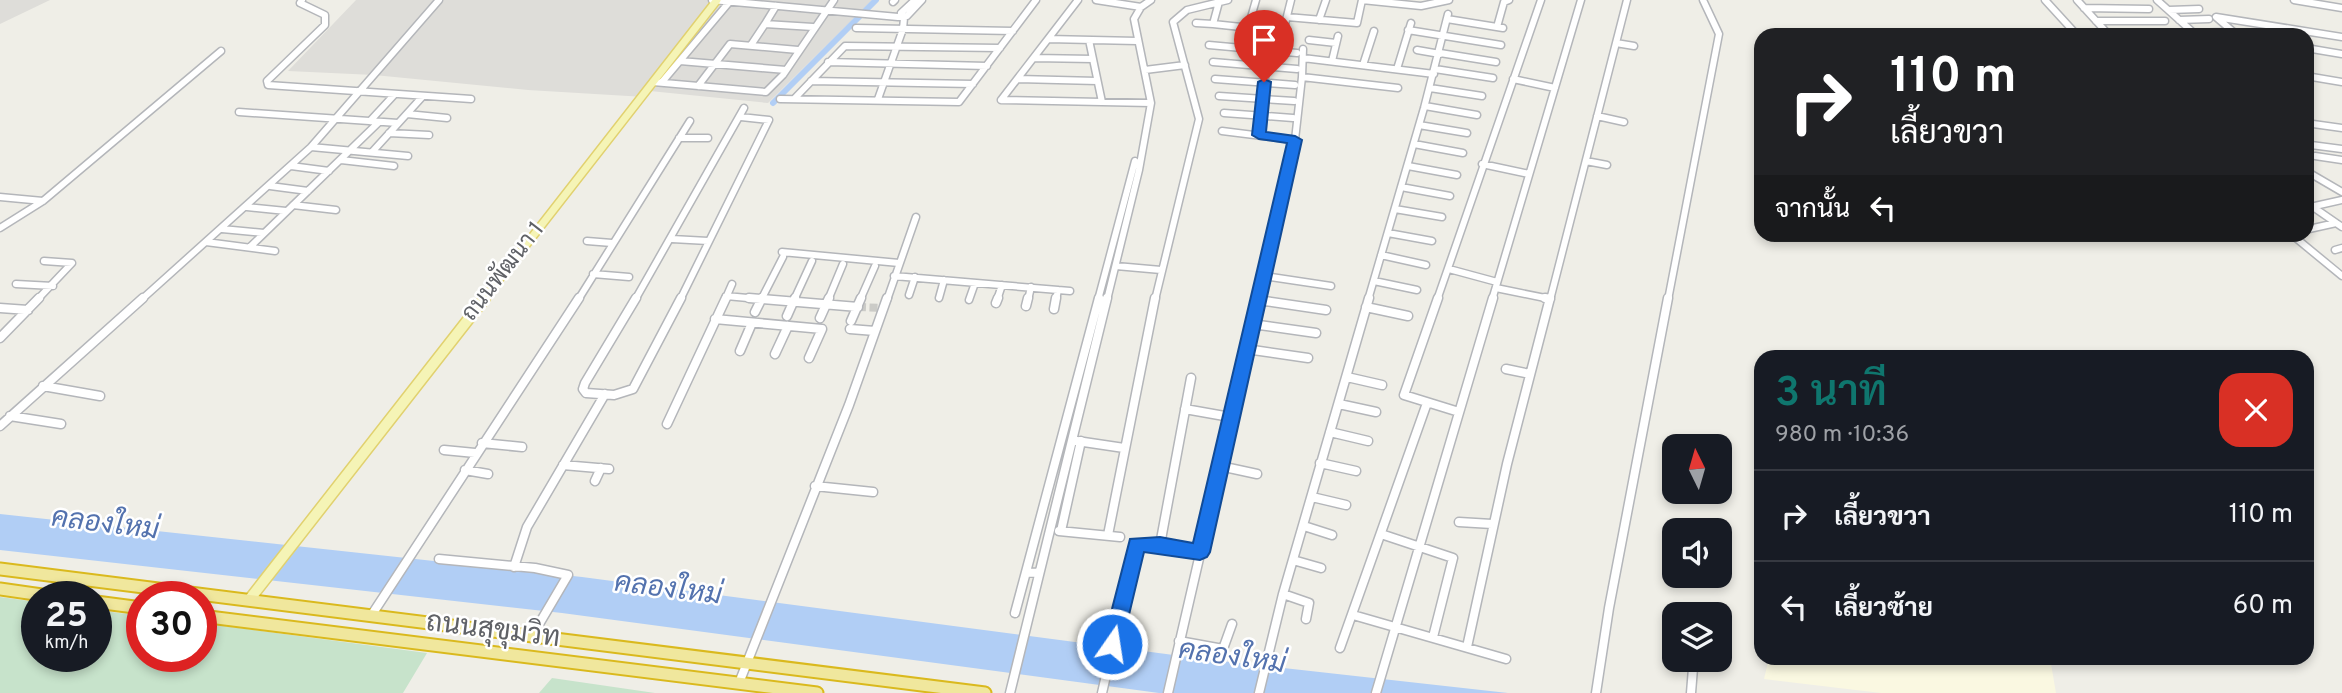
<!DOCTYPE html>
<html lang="th">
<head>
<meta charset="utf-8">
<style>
	:root { --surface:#171b24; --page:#242831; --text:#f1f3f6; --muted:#9ea1a6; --line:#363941; --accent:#0f766e }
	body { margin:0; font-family:Overpass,Sarabun,sans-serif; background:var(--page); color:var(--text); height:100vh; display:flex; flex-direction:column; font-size:26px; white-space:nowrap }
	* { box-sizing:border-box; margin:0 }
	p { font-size:23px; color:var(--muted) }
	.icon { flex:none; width:38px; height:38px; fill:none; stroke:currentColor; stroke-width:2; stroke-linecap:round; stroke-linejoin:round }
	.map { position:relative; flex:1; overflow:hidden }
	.sheet { position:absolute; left:1754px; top:350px; width:560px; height:315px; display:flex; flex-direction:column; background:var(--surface); border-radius:21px; box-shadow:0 4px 10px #0003 }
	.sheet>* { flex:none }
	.guide { position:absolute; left:1754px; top:28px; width:560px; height:214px; border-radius:21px; box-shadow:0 4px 10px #0003; background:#202124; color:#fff; overflow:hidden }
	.needle { width:46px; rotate:355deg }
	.buttons { position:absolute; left:1662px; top:434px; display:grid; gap:14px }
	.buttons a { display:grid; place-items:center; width:70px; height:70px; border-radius:14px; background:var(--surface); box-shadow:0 4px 10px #0003; font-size:35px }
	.speed { position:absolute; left:21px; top:581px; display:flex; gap:14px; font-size:35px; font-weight:700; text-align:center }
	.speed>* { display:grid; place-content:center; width:91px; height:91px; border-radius:50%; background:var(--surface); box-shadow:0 4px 10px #0003; line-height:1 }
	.speed small { font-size:18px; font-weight:400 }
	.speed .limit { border:10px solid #d22; background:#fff; color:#111 }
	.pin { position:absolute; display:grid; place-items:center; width:60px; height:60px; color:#fff; margin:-72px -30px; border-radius:50% 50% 50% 0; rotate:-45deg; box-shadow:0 0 7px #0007 }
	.pin .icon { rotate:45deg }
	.me { position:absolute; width:77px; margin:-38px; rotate:13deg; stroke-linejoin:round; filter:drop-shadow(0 0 5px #0008) }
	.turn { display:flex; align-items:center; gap:24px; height:147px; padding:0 21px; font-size:32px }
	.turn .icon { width:91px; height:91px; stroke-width:2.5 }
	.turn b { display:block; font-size:49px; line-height:60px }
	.then { display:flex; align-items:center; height:66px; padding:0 21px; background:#0003; gap:14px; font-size:26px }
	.round { display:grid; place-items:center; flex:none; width:74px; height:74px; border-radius:21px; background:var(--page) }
	.summary { display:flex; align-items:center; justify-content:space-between; height:119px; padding:0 21px }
	h1 { font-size:42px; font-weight:600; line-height:52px; color:var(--accent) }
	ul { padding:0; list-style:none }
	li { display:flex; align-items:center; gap:21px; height:91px; padding:0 21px; border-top:2px solid var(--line) }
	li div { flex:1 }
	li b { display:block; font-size:26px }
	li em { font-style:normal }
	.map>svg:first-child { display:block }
	.commercial { fill:#faf8e1 }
	.industrial { fill:#deddd9 }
	.green { fill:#c7e3cb }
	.water { fill:#b1cef5 }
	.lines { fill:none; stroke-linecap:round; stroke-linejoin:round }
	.canal { stroke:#b1cef5; stroke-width:6 }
	.minor-tunnel { stroke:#cbcbc7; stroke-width:8; stroke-dasharray:8 3.5; stroke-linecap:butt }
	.minor-far1-casing { stroke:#b4b6ba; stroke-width:9 }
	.minor-casing { stroke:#b4b6ba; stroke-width:11 }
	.major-far1-casing { stroke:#e1d16f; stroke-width:10 }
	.major-casing { stroke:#e1d16f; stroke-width:13 }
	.highway-casing { stroke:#dab91d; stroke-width:15 }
	.minor-far1 { stroke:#fff; stroke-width:6 }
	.minor { stroke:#fff; stroke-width:8 }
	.major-far1 { stroke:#f5f4b6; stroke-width:7 }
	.major { stroke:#f5f4b6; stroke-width:10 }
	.highway { stroke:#f0e79d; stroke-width:11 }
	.route { fill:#1a73e8; stroke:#114b97; stroke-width:2 }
	.labels { text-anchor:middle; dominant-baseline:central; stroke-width:5; stroke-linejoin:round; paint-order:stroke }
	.street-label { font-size:23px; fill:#5f6166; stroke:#fff }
	.near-water-label { font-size:28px; font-style:italic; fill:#5372ae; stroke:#fff }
	.near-street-label { font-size:28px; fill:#5f6166; stroke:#fff }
</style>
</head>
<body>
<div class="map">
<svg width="2342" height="693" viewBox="0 0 2342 693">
	<rect width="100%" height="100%" fill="#efeee7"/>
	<path class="commercial" d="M1769 658H2050L2056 693H1881L1764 679Z"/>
	<path class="industrial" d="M0 0H50L0 24Z
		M356 0H872L768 103 650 91 645 97 528 90 374 75 288 71Z"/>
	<path class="green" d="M0 597 37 602V656H96V610L142 616V656H201V623L427 653 403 693H0Z
		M552 678 655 693H539Z"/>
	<path class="water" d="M0 514 582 577 1204 659 1508 693H1159L562 613 0 550Z"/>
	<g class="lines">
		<path class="canal" d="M773 103 876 0"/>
		<path class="minor-tunnel" d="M858 307 883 308"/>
		<defs>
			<path id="minor-far1" d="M302 0 300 3 325 15V25L267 81 268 85 471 99
				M712 0 898 17 907 16 922 0
				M1096 0 1141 7
				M1362 0 1421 6 1449 0
				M2045 0 2077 35
				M2077 0 2109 35
				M2157 0 2196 35
				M2294 0 2342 8
				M893 2 895 0
				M1219 2 1213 24 1278 31 1284 28 1291 0
				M2084 8 2149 9
				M2169 10 2199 9
				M901 13 915 0
				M1287 17 1357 23 1362 0
				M1447 19 1503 28
				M1319 20 1326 0
				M2179 20 2209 19
				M2096 21H2165
				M1196 23 1213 24
				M765 24 776 6
				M1497 27 1504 2 1509 0
				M856 28 1013 31
				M1248 28 1256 0
				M1408 30 1501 45
				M2194 33 2224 32
				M2109 34 2181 35
				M2237 35 2216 17 2342 37
				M1048 39 1078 0
				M1089 40 1102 102
				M1309 40 1336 43
				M1616 43 1634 46
				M751 45 765 24 813 27
				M1209 45 1297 53
				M2306 48 2342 54
				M1417 50 1440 54
				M1440 53 1496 62
				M1034 58 1093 59
				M1303 58 1434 74
				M680 61 786 70
				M1332 61 1338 36
				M828 62 987 66
				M1213 62 1297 69
				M1363 65 1374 31
				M1397 69 1411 23
				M1435 69 1493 78
				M1145 70 1185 65
				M2306 76 2342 82
				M1302 77 1303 49
				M1018 79 1097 81
				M1215 79 1295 85
				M1513 79 1555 88
				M811 81 973 84
				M653 82 766 92 783 75 834 0
				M662 82 731 0
				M698 86 730 44 798 50
				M1430 88 1482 96
				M1219 96 1294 101
				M780 99 959 102 1036 0
				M794 99 845 46 1000 48
				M878 99 903 29 904 18 901 15
				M1001 100 1048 39 1137 41
				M1001 100 1151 103
				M1425 106 1477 115
				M239 112 398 123
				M1224 113 1293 118
				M407 114 447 118
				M1597 116 1624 122
				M370 121 394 95
				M2306 123 2342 128
				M1419 125 1467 133
				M1222 131 1295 140
				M389 133 429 135
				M1259 135 1268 50
				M679 138H708
				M1414 144 1463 153
				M2311 145 2342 149
				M311 147 408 156
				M373 151 423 96
				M2315 156 2342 160
				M341 160 394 166
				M1586 161 1607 165
				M1482 164 1529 174
				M291 166 329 171
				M1408 166 1457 175
				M2306 171 2342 192
				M270 186 308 191
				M1401 187 1450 196
				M0 197 43 201
				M293 205 336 210
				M247 207 286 211
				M2313 207 2342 227
				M2306 208 2342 200
				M1395 209 1442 217
				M0 228 43 201 221 51
				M222 229 264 233
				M2309 229 2336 223
				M1388 233 1432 241
				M2291 234 2342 276
				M672 239 708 241
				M587 241 612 243
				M206 242 275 251
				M250 247 379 122
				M2335 250 2342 248
				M782 252 899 263
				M1381 255 1426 265
				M1116 266 1161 270
				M1449 269 1497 282
				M593 274 629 277
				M894 276 1070 291
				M1264 276 1331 286
				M1374 281 1417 290
				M16 284 53 286
				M1496 288 1550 299
				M909 295 915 277
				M726 296 770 300
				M939 298 944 280
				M37 300 72 263 44 261
				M141 300 311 147 439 0
				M578 300 690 121
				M635 300 744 108
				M680 300 769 120 741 117
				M725 300 732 284
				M761 300 783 257
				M794 300 812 261
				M828 300 843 264
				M860 300 875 266
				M887 300 916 217
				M969 300 975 283
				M997 300 1002 285
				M1028 300 1031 287
				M1056 300 1058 290
				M1098 300 1135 161
				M1107 300 1139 170 1151 103 1134 19 1141 7 1151 0
				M1155 300 1199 119 1173 22 1187 10 1228 0
				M1258 300 1295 140 1302 77 1398 88
				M1368 300 1424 108 1448 14
				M1437 300 1541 0
				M1492 300 1581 0
				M1550 300 1627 0
				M1668 300 1719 34 1703 0"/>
			<path id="minor" d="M636 298 585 383 583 389 586 393 614 395 633 389 681 298
				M749 298 858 307
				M1438 298 1404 395 1459 412
				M1545 298 1550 299
				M1258 300 1326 310
				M996 303 998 298
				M1026 306 1028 298
				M1366 307 1408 316
				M0 308 28 310
				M1054 309 1056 298
				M755 312 762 298
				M787 316 795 298
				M820 318 829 298
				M715 319 822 329 809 358
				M851 321 861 298
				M1252 324 1316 333
				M850 329 875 331
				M0 338 39 298
				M1246 349 1308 358
				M740 351 752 323
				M775 354 788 326
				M1506 369 1530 374
				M1347 377 1382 385
				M43 386 100 396
				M1339 404 1376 412
				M1185 409 1230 417
				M10 416 61 424
				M667 424 726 298
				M0 426 143 298
				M1330 432 1368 441
				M1077 441 1124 448
				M482 443 522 447
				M444 450 475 453
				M1320 463 1356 471
				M563 465 609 469
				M1220 466 1257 474
				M465 470 488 474
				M595 481 601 468
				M815 486 873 492
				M1312 497 1346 505
				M1459 522 1492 524
				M1304 526 1332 535
				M1059 531 1120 537
				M1061 531 1081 441
				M1381 534 1453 558 1433 637
				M1108 535 1155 298
				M1160 545 1191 378
				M439 559 535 568 568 575 532 636
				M1293 560 1321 568
				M514 567 527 527 605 394
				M1039 573 1026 572 1099 298
				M1283 594 1309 603 1306 619
				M1015 613 1026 572
				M1353 615 1506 659
				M371 616 579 298
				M1179 641 1223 649 1232 624
				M1467 647 1507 464 1550 298
				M1340 648 1427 403
				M739 683 849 405 887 298
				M1010 693 1107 298
				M1102 693 1136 544 1200 552
				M1168 693 1259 298
				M1259 693 1283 594 1369 298
				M1376 693 1493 298
				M1596 693 1609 608 1668 298
				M1691 693 1693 668"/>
			<path id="major-far1" d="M483 300 717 0"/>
			<path id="major" d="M249 600 485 298"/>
			<path id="highway" d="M0 569 985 693
				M0 589 56 597
				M96 602 142 608
				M201 616 817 693"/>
		</defs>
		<use href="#minor-far1" class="minor-far1-casing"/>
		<use href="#minor" class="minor-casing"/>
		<use href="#major-far1" class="major-far1-casing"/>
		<use href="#major" class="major-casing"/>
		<use href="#highway" class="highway-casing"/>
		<use href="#minor-far1" class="minor-far1"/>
		<use href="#minor" class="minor"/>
		<use href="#major-far1" class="major-far1"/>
		<use href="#major" class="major"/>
		<use href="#highway" class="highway"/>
	</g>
	<path class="route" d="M1264 79 1271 82 1266 132 1295 136 1302 140 1210 552 1207 557 1200 560 1144 552 1122 644 1119 650 1112 653 1106 650 1103 644 1130 539 1160 537 1193 543 1287 143 1259 139 1252 135 1258 82Z"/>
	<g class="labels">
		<g class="street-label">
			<text transform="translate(504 272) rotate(-52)">ถนนพัฒนา 1</text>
		</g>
		<g class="near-water-label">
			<text transform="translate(105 525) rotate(7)">คลองใหม่</text>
			<text transform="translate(668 590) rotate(7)">คลองใหม่</text>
			<text transform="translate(1232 658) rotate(8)">คลองใหม่</text>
		</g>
		<g class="near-street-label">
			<text transform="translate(493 631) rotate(7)">ถนนสุขุมวิท</text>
		</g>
	</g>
</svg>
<div class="buttons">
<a><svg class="needle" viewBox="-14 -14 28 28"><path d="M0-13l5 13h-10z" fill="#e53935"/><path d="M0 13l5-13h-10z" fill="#9ea1a6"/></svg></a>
<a><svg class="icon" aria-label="sound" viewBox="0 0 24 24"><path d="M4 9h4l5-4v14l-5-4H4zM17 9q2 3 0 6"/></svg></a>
<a><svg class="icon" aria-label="layers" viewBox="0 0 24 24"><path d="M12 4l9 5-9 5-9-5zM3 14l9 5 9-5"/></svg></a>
</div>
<div class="speed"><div>25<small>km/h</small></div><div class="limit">30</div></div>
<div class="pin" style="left:1264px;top:82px;background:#d93025"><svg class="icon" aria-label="arrive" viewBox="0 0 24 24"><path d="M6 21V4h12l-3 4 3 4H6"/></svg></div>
<svg class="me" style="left:1112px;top:644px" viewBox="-20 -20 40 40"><circle r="17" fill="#1a73e8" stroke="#fff" stroke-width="3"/><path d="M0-11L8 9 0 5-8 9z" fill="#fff"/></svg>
<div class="guide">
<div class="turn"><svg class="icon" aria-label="right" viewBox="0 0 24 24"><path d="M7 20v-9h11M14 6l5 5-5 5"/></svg><div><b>110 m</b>เลี้ยวขวา</div></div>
<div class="then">จากนั้น<svg class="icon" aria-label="left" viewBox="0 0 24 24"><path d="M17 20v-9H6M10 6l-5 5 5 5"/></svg></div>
</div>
<section class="sheet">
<div class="summary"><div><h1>3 นาที</h1><p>980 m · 10:36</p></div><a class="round" style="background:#d93025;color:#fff"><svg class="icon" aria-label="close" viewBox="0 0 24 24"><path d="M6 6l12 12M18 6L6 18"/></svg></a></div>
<ul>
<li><svg class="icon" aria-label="right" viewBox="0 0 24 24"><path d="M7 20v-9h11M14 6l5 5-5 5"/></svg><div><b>เลี้ยวขวา</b></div><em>110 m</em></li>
<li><svg class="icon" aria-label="left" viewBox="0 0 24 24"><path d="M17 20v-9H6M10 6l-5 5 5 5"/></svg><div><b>เลี้ยวซ้าย</b></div><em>60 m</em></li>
</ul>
</section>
</div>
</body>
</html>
